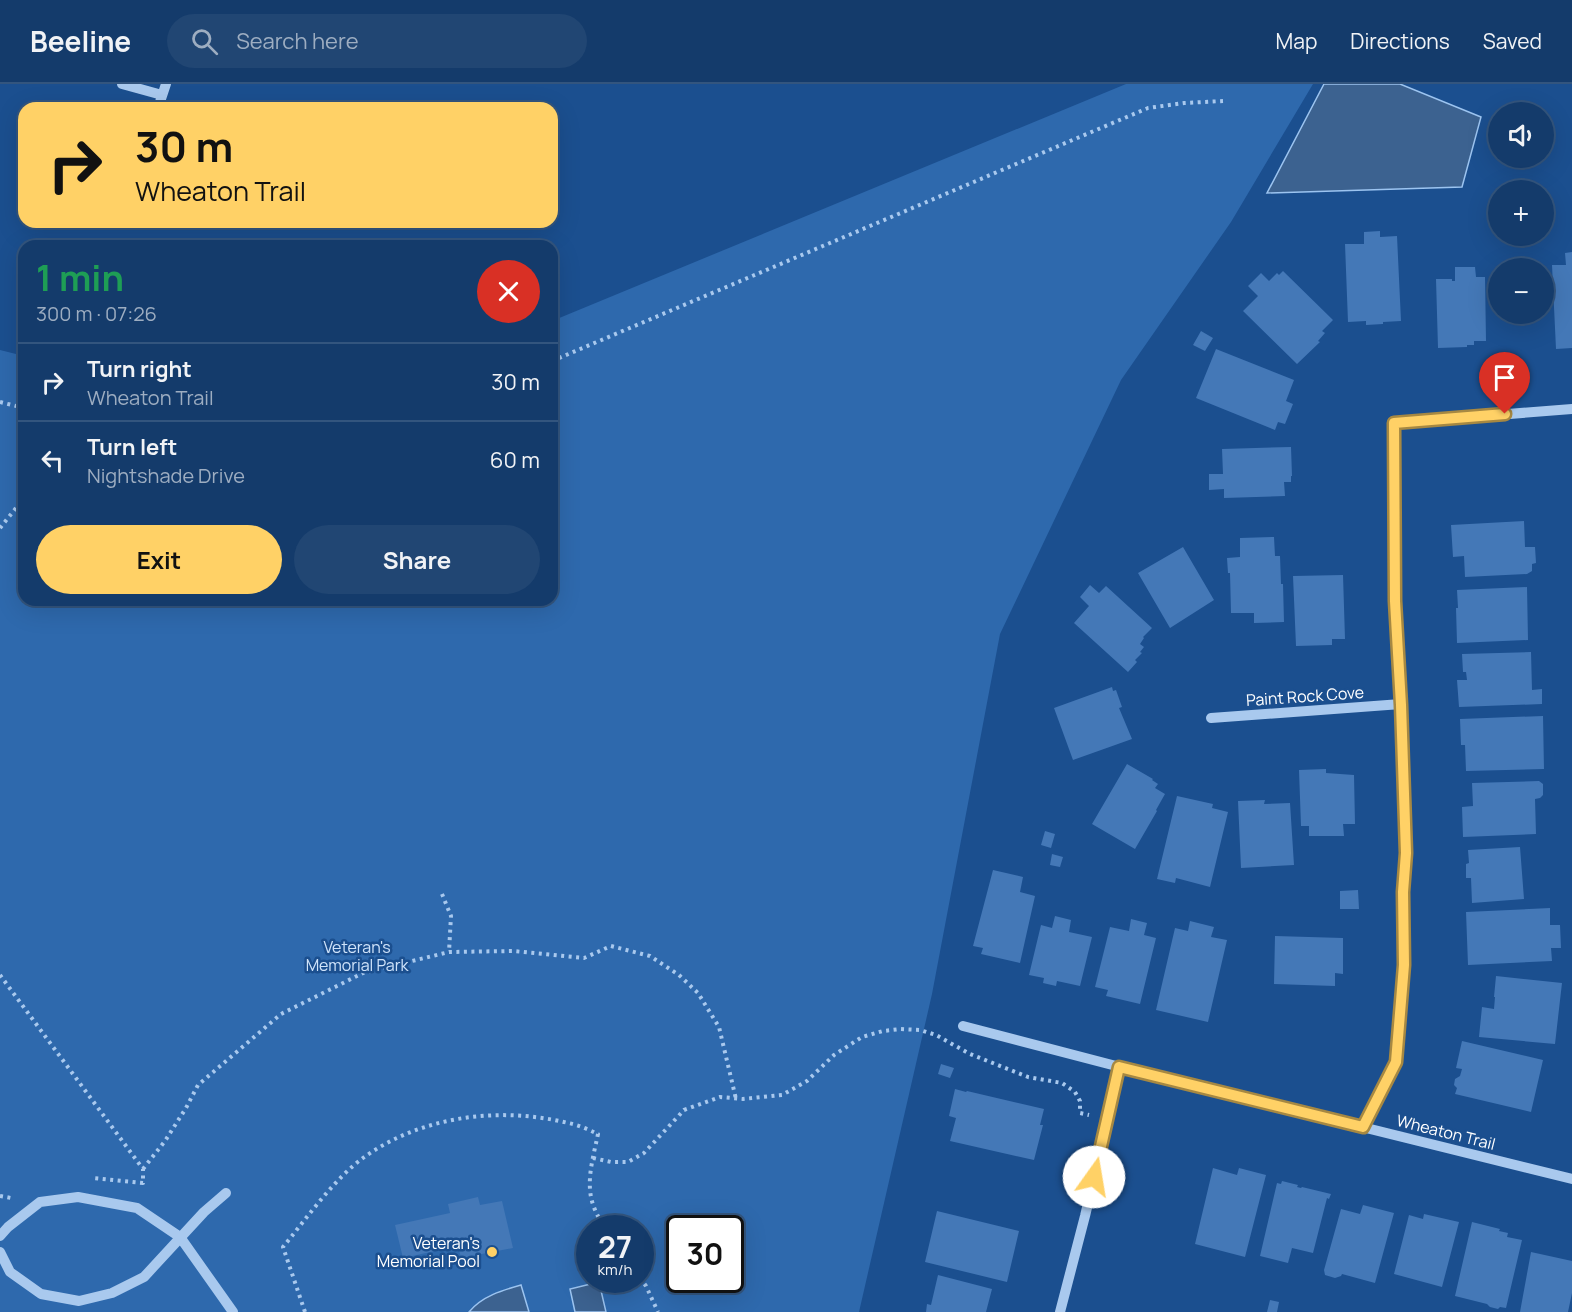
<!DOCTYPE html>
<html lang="en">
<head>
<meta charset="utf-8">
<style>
	:root { --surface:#143b6b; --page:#214673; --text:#f1f3f6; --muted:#9dadc1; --line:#33557e; --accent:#ffd166 }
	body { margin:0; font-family:Manrope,sans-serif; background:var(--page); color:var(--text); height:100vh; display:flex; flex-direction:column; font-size:22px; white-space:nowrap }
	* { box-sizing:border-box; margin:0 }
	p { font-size:20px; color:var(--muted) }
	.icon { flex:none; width:33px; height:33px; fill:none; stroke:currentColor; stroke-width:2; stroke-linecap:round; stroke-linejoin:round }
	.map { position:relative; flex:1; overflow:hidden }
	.side { position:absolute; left:18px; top:156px; width:540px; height:366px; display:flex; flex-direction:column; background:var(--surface); border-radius:18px; box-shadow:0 6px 24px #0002,0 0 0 2px var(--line) }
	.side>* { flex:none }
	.hud { position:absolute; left:18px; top:18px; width:540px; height:126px; border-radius:18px; box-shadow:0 6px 24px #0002,0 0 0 2px var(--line); background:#ffd166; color:#111; overflow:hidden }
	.tools { position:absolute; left:1488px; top:18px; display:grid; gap:12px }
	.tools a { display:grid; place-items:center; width:66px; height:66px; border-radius:50%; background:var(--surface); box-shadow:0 6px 24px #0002,0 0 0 2px var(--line); font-size:30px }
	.speed { position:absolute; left:576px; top:1131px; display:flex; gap:12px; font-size:30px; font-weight:700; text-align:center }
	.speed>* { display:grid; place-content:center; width:78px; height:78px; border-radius:50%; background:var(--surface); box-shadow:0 6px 24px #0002,0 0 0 2px var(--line); line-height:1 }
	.speed small { font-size:15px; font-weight:400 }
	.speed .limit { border:3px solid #111; border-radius:9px; background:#fff; color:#111 }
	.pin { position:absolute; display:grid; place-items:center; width:51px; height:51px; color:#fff; margin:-62px -26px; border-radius:50% 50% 50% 0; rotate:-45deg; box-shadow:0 0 6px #0007 }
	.pin .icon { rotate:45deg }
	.me { position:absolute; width:66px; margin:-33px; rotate:13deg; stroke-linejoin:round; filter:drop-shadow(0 0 4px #0008) }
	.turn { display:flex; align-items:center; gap:21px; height:126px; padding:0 18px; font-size:27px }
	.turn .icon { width:78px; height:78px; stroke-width:2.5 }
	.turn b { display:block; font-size:42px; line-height:51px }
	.round { display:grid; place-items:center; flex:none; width:63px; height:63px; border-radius:32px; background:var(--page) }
	.head { display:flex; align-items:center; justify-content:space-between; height:102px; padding:0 18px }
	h1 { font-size:36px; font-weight:700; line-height:45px; color:#1e9e55 }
	.button { display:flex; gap:12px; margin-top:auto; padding:12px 18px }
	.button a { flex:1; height:69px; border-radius:36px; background:var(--accent); color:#111; font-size:24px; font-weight:700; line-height:69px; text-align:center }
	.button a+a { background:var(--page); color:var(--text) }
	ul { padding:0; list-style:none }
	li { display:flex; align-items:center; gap:18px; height:78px; padding:0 18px; border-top:2px solid var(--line) }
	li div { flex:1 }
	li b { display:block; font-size:22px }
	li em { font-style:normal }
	header { display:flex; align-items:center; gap:36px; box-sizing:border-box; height:84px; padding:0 30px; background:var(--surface); border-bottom:2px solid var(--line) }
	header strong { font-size:28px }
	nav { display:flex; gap:33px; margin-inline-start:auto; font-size:21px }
	.search { width:420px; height:54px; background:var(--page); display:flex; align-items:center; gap:15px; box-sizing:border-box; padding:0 21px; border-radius:33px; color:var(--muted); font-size:22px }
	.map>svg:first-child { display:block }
	.green { fill:#2e69ad; fill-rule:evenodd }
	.water { fill:#3c6290; stroke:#9cc4f0; stroke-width:1.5 }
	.building { fill:#4478b7 }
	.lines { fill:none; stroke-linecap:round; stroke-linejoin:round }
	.path { stroke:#a9c9ee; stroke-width:4; stroke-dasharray:3 4.5; stroke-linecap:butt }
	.minor { stroke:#a9c9ee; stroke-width:10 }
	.route-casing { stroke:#a68842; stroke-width:15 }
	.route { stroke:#ffd166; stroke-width:10 }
	.poi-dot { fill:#ffd166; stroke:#1b4f8f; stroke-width:2 }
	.labels { text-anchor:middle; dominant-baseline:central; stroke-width:5; stroke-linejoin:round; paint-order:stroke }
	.street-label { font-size:16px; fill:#fff; stroke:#1b4f8f }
	.park-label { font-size:16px; fill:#cfe3fa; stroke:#1b4f8f }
	.poi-label { font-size:16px; fill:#fff; stroke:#1b4f8f; text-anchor:end }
</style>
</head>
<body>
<header>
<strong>Beeline</strong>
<div class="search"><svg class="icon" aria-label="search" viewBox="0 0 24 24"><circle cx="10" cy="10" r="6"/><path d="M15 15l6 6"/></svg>Search here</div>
<nav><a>Map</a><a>Directions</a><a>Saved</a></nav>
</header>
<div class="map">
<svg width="1572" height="1228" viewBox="0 0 1572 1228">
	<rect width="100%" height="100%" fill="#1b4f8f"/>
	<path class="green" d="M1126 0H1313L1231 138 1121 296 1000 550 932 910 859 1228H0V266L24 272V516H552V237ZM590 1144H640V1196H590ZM680 1144H730V1196H680Z"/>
	<path class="water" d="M1324 0H1400L1481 33 1462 103 1267 109Z
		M599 1198 606 1228H575L570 1205Z
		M521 1201 529 1228H469C482 1212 503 1206 521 1201Z"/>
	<path class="building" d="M1380 147V153L1397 152 1401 237 1383 238V240L1366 241V237L1348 238 1345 160H1364V148Z
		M1572 168V264L1556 265 1552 181H1566L1565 169Z
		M1455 183H1475L1476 193H1485L1486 257H1474V261H1467V263L1438 264 1436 195H1452V197H1455Z
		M1283 187 1333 236 1322 247 1325 249 1318 257 1320 258 1297 280 1243 227 1258 212 1248 202 1261 189 1269 197 1277 189 1279 191Z
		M1201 247 1213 254 1205 267 1193 261Z
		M1216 265 1294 296 1286 317 1293 320 1285 340 1278 338 1275 346 1196 314Z
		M1291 363 1292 392H1291V398H1284L1285 412 1224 414V405L1209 406V390H1223L1222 365Z
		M1524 437 1525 463H1535L1536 479 1532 480V487L1527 490 1465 493 1464 472 1453 473 1451 441Z
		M1274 453 1275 472H1280L1281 500H1283L1284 538 1254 539V529H1231L1230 489H1228L1227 474 1240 473V454Z
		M1183 463 1214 516 1170 544 1138 489Z
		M1343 491 1345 555H1332V561L1296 562 1293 492Z
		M1090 501 1099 509 1106 502 1152 544 1143 553 1144 554 1140 560 1144 563 1140 568 1142 569 1135 576 1137 578 1128 588 1074 539 1089 522 1080 513Z
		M1527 503 1528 556 1457 559 1456 524H1458L1457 506Z
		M1531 568 1532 606 1542 605V620L1459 623 1457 596H1467L1466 588H1463L1462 570Z
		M1112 603 1113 607 1116 606 1122 623 1119 624 1132 655 1073 676 1054 624Z
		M1543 632 1544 685 1466 687 1465 661H1461L1460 635Z
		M1127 680 1153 695 1152 696 1158 700 1155 704 1165 710 1156 726 1157 727 1135 765 1092 740Z
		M1326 685V689L1354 691 1355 740H1343L1344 752H1309V742H1301L1299 686Z
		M1539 697 1543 700V711L1540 714 1535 715 1536 750 1463 753 1462 723 1473 722 1472 699Z
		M1177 712 1213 720 1212 724 1228 728 1210 803 1176 794 1175 799 1157 795Z
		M1265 716 1264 720 1290 719 1294 781 1241 784 1238 717Z
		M1045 747 1055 750 1051 764 1041 761Z
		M1520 763 1524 815 1472 819 1471 794H1466V780L1469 779 1468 766Z
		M1052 770 1063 773 1060 783 1050 781Z
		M993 786 1023 793 1020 808 1035 812 1020 879 981 870 983 864 973 862Z
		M1358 806 1359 825H1340V807Z
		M1550 824V841H1560L1561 864H1551L1552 877 1468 881 1466 828Z
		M1055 832 1071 836 1069 848 1092 853 1080 902 1057 897 1056 902 1043 899 1044 894 1029 891 1041 841 1052 844Z
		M1131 835 1147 839 1144 851 1156 854 1140 920 1106 912 1108 906 1095 903 1110 843 1129 847Z
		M1190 837 1214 843 1211 853 1227 856 1208 938 1156 926 1175 844 1188 847Z
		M1275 852 1343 854V890L1335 889V902L1274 900Z
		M1496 892 1562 899 1555 960 1479 953 1482 923 1494 925 1495 913H1494Z
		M1462 957 1543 976 1531 1028 1455 1010 1457 1004 1454 1001 1455 995 1460 992 1462 985 1456 984Z
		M941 980 954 984 950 994 938 990Z
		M955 1005 966 1008 967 1007 1044 1025 1040 1041H1043L1034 1076 950 1057 956 1034 949 1032Z
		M1213 1084 1237 1091 1239 1084 1266 1091 1245 1173 1195 1160Z
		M1282 1097 1298 1101 1297 1103 1301 1104 1302 1103 1331 1110 1329 1115 1327 1114 1313 1169 1292 1164 1288 1179 1260 1172 1277 1099 1281 1100Z
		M478 1113 480 1121 502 1117 513 1164 461 1174 458 1162 403 1174 395 1141 450 1129 448 1120Z
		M1363 1121 1394 1129 1375 1199 1342 1190 1341 1192 1335 1194 1325 1191 1324 1186 1341 1125 1360 1130Z
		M937 1127 1019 1147 1007 1198 925 1178Z
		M1424 1130 1459 1138 1442 1203 1394 1190 1409 1131 1423 1135Z
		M1472 1138 1500 1145 1499 1147 1508 1149 1507 1153 1522 1156 1506 1224 1500 1223 1498 1225 1490 1223 1487 1220 1455 1212Z
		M1531 1168 1572 1177V1209L1568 1228H1520Z
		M938 1191 992 1205 986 1228H926L927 1220 931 1221Z
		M1270 1216 1279 1218 1277 1228H1267Z"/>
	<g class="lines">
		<path class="path" d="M552 277 1148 24 1184 19 1223 17
			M0 318 24 324
			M0 444 24 414
			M442 810 451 832 449 868
			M0 891 143 1085V1099L93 1094
			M593 1074 611 1078H628L644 1069 684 1026 720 1013 743 1015 782 1011 807 997 834 971 862 953 883 947 901 945 920 946 936 951 970 970 1028 993 1062 999 1075 1008 1080 1017V1029L1089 1031
			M143 1085 165 1057 186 1024 198 1001 281 930 363 889 449 868 513 867 584 874 611 862 650 872 679 891 698 909 719 943 736 1015
			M0 1112 11 1114 14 1112
			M640 1194 646 1202 658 1228
			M305 1228 283 1163C306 1135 335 1094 363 1074 421 1032 499 1022 568 1039 579 1041 589 1046 598 1050 594 1070 587 1092 591 1113 593 1124 599 1134 604 1144"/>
		<path class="minor" d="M122 0 162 11
			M158 24 166 0
			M1211 634 1401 620
			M963 942 1120 983 1572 1095
			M1363 1043 1396 977 1403 881V808L1406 769 1401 620 1395 517 1394 339 1572 325
			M0 1152 8 1143 40 1118 78 1113 137 1124 180 1153 233 1228
			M0 1168 10 1188 41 1210 79 1217 112 1209 144 1193 204 1128 226 1109
			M1060 1228 1085 1132 1120 983"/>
	</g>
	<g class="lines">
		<defs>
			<path id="route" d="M1094 1093 1119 983 1363 1043 1396 978 1404 881 1403 808 1406 769 1401 621 1395 517 1394 339 1505 330"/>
		</defs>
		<use href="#route" class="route-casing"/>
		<use href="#route" class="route"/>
	</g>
	<circle class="poi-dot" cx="492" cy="1168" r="6"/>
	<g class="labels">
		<g class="street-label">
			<text transform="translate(1305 612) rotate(-4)">Paint Rock Cove</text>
			<text transform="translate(1446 1048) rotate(14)">Wheaton Trail</text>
		</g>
		<g class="park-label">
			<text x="357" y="863">Veteran's<tspan x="357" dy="18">Memorial Park</tspan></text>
		</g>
		<g class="poi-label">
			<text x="480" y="1159">Veteran's<tspan x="480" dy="18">Memorial Pool</tspan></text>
		</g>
	</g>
</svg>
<div class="tools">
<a><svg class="icon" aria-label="sound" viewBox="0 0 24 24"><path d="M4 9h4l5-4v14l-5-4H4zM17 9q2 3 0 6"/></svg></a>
<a>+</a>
<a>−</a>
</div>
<div class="speed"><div>27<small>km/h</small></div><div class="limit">30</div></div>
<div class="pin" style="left:1505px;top:330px;background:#d93025"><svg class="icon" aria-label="arrive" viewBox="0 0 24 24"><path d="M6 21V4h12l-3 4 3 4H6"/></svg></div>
<svg class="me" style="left:1094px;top:1093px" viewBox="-20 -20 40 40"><circle r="19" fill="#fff"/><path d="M0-13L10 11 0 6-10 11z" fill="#ffd166"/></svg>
<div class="hud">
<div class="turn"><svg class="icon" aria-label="right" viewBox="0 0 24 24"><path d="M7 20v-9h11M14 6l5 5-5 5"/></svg><div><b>30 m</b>Wheaton Trail</div></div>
</div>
<section class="side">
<div class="head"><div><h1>1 min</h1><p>300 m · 07:26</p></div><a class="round" style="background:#d93025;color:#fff"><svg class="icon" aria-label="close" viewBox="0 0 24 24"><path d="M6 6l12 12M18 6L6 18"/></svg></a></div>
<ul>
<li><svg class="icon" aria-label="right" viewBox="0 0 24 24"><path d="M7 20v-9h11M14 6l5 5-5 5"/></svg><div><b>Turn right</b><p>Wheaton Trail</p></div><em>30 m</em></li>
<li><svg class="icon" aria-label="left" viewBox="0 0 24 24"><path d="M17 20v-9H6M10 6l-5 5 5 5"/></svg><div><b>Turn left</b><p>Nightshade Drive</p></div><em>60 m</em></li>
</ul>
<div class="button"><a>Exit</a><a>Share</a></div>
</section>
</div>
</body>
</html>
